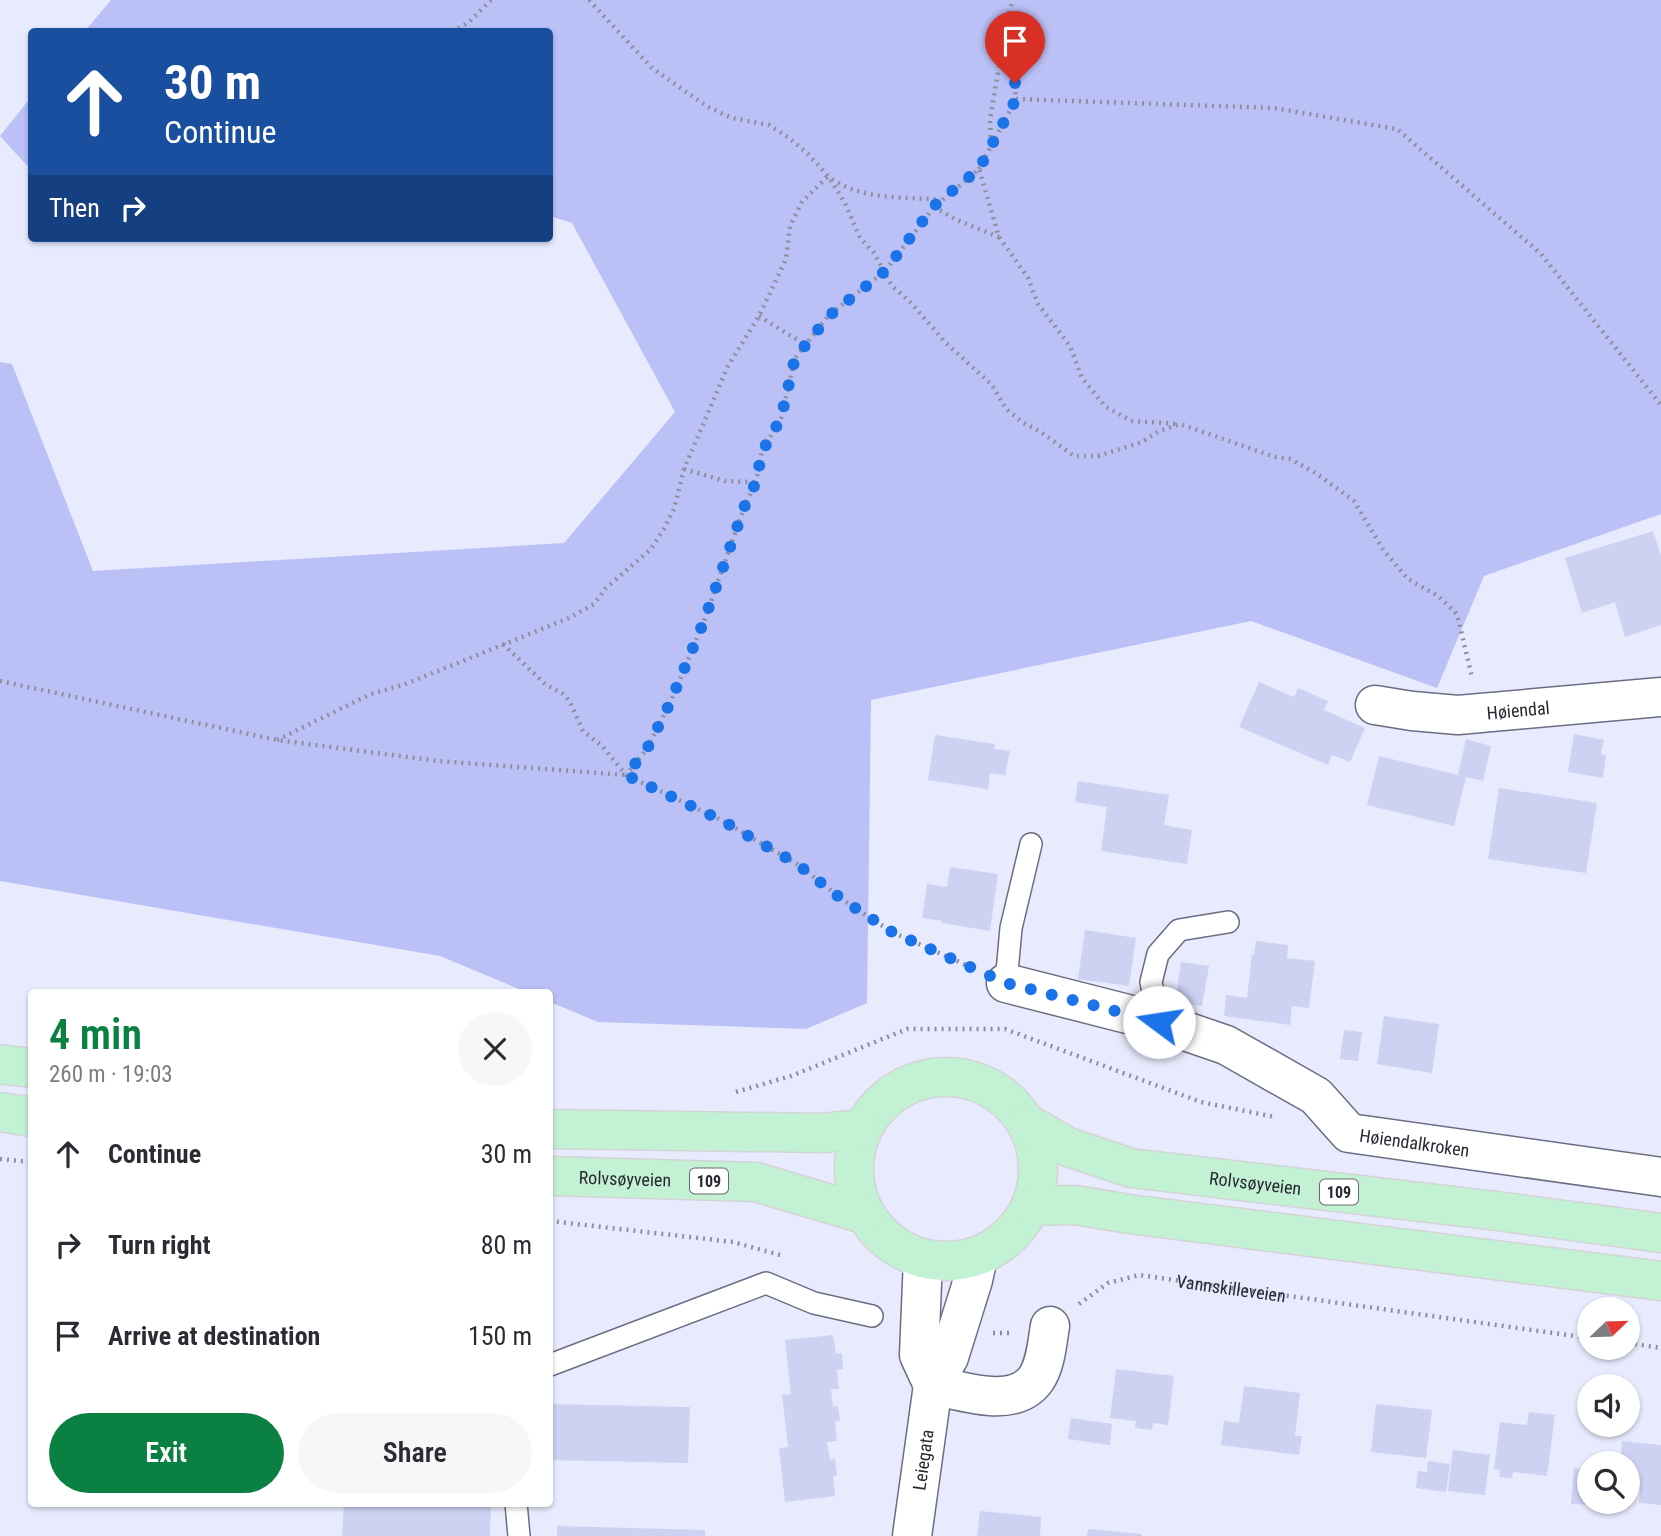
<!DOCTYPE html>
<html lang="en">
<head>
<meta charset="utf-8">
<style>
	:root { --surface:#fff; --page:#f7f7f7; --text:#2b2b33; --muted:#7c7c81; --accent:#0b8043 }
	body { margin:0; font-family:"Roboto Condensed",sans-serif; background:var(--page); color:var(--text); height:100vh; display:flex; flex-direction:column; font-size:26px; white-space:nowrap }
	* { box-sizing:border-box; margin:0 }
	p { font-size:23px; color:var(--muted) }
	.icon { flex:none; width:38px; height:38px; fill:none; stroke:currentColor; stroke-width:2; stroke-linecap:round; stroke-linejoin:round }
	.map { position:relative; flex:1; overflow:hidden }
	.details { position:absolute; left:28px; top:989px; width:525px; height:518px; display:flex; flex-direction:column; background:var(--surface); border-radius:7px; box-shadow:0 2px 5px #0004 }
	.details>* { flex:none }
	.guide { position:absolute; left:28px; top:28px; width:525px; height:214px; border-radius:7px; box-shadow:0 2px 5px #0004; background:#1a4fa0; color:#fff; overflow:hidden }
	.needle { width:46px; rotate:67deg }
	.controls { position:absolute; left:1577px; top:1297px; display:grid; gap:14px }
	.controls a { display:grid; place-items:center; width:63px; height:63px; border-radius:50%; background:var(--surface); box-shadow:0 2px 5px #0004; font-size:35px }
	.pin { position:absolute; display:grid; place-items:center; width:60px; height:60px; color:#fff; margin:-72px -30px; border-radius:50% 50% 50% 0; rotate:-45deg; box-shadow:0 0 7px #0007 }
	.pin .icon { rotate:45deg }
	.me { position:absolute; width:77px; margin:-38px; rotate:284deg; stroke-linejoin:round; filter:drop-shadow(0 0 5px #0008) }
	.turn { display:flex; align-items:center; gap:24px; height:147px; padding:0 21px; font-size:32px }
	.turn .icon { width:91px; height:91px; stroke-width:2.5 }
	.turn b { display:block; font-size:49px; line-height:60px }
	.then { display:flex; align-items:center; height:66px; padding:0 21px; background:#0003; gap:14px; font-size:26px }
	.round { display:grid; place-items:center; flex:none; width:74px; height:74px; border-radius:37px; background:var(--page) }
	.summary { display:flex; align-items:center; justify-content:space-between; height:119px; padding:0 21px }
	h1 { font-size:42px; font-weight:600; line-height:52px; color:var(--accent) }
	.button { display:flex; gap:14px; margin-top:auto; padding:14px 21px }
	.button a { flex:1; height:80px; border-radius:42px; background:var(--accent); color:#fff; font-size:28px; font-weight:600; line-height:80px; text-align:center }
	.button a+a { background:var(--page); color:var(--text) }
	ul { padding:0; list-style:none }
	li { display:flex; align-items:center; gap:21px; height:91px; padding:0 21px }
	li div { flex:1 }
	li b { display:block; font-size:26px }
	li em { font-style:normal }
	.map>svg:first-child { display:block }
	.green { fill:#bbc1f7 }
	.building { fill:#cdd1f2 }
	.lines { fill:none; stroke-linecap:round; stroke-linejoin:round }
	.service-casing { stroke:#6b6d82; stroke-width:24 }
	.minor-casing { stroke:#6b6d82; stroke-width:41 }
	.tertiary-casing { stroke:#6b6d82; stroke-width:41 }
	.primary-casing { stroke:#d4d4d6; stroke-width:41 }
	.path { stroke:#8d8f9d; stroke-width:4.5; stroke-dasharray:2 5; stroke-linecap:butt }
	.service { stroke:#fff; stroke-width:21 }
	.minor { stroke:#fff; stroke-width:38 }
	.tertiary { stroke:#fff; stroke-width:38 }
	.primary { stroke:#c2f1d3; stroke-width:38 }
	.route { stroke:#1a73e8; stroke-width:12; stroke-dasharray:0 21.6 }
	.labels { text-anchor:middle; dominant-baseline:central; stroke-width:7; stroke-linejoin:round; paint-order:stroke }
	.shield { fill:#fff; stroke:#686970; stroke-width:2 }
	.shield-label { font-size:16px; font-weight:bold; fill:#282932 }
	.street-label { font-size:18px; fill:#282932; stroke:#fff }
</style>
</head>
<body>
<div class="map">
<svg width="1661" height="1536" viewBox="0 0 1661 1536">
	<rect width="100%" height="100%" fill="#e8ebfe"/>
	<path class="green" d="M111 0H1661V514L1484 576 1437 688 1251 621 871 700 867 1003 806 1029 598 1022 550 1002V992H526L440 956 0 881V362L12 364 93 571 564 543 675 412 572 223 550 216V32L85 31Z
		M31 97V170L0 136Z"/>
	<path class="building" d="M1653 531 1661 556V625L1625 637 1615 602 1582 613 1565 558Z
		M1259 682 1294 697 1298 688 1328 701 1324 710 1365 728 1350 762 1332 755 1328 765 1239 727Z
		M1574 734 1604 740 1601 754 1606 755 1603 778 1568 772Z
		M935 735 995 744 994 749 1010 751 1005 775 990 773 988 789 928 780Z
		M1466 739 1491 746 1483 781 1466 777 1454 826 1367 805 1379 756 1458 775Z
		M1078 781 1169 795 1164 825 1192 830 1187 864 1101 851 1107 807 1075 802Z
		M1499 788 1597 803 1586 873 1488 859Z
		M950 867 998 874 990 931 942 923V921L922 918 927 884 947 887Z
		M1085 930 1136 938 1129 986 1078 979Z
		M1256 941 1288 945 1287 958 1315 961 1309 1008 1292 1006 1290 1025 1224 1016 1226 995 1247 998 1252 954 1254 955Z
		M1181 962 1209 966 1202 1006 1175 1002Z
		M1384 1016 1439 1024 1432 1073 1377 1064Z
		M1344 1030 1362 1032 1358 1061 1340 1059Z
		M833 1335 836 1354 842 1353 843 1369 837 1370 839 1389H831L833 1407 838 1406 840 1421 835 1422 837 1441 827 1442 830 1460 835 1459 837 1475 833 1476 835 1496 785 1502 779 1448 788 1447 782 1395 791 1394 785 1340Z
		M1116 1369 1174 1376 1168 1425 1153 1423 1152 1430 1135 1428 1136 1421 1110 1418Z
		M1244 1386 1300 1393 1295 1436H1302L1299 1455 1221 1445 1224 1421 1239 1423Z
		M550 1404 690 1407 688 1463 550 1460Z
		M1376 1404 1432 1410 1426 1458 1371 1452Z
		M1529 1412 1555 1415 1547 1476 1513 1472 1512 1478 1499 1477 1500 1470 1494 1469 1500 1422 1527 1425Z
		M1071 1418 1112 1424 1110 1445 1068 1439Z
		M1622 1441 1661 1445V1505L1639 1503 1640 1490 1628 1489V1463H1620Z
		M1453 1450 1490 1455 1485 1495 1448 1491Z
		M1428 1461 1450 1464 1446 1492 1416 1488 1418 1471 1427 1472Z
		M1574 1468 1589 1470V1502H1593V1505L1571 1504Z
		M344 1503H491L490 1536H342Z
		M980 1511 1041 1517 1040 1536H977Z
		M557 1526 705 1530V1536H557Z
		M1088 1529 1142 1534V1536H1087Z"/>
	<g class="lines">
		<defs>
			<path id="service" d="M1006 983 1011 928 1031 844
				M1159 1022 1151 982 1158 954 1179 930 1228 922
				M550 1365 766 1283 814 1303 872 1316
				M516 1503 519 1536"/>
			<g id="minor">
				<path id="s2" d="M1375 705 1412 711 1458 715 1661 697"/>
				<path id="s3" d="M1006 983 1159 1022 1226 1045 1316 1096 1349 1133 1661 1177"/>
				<path d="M933 1385C963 1391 1014 1410 1036 1379 1046 1364 1047 1343 1050 1326"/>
			</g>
			<g id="tertiary">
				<path d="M923 1259 919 1355 933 1385"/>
				<path id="s4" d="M912 1536 933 1385 949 1357 973 1280 978 1257"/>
			</g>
			<g id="primary">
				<path d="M0 1064 32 1068"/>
				<circle cx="946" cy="1169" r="92"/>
				<path d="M0 1112 32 1117"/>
				<path id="s5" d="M1026 1123 1068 1147 1131 1168 1497 1211 1661 1233"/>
				<path d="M550 1129 823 1133 861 1129"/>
				<path id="s6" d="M550 1176 756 1182 864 1214"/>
				<path d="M1031 1206 1075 1205 1129 1214 1661 1281"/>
			</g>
		</defs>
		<use href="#service" class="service-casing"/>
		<use href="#minor" class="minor-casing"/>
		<use href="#tertiary" class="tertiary-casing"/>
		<use href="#primary" class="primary-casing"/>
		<g class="path">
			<path d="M589 0 652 68 708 107 732 118 769 125 789 138 808 154 828 176 845 203 860 238 874 253 892 286 910 302 946 343 992 385 1006 409 1022 422 1041 432 1074 456H1098L1142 442 1159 431 1180 424 1275 457 1290 459 1316 473 1354 501 1384 551 1408 579 1438 596 1457 614 1472 677"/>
			<path d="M452 32 468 23 491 0"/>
			<path d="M1016 99 1274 108 1397 129 1541 254 1661 405"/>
			<path d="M991 144 990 120 1003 42"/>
			<path d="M979 169 1016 99 1013 67 1006 50 1003 33 1013 0"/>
			<path d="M832 179C865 201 903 196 941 200"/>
			<path d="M934 207 957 220 999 237"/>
			<path d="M759 316 804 344"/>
			<path d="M684 469 725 481 755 482"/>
			<path d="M503 644 545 684 563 694 570 702 583 731 602 746 626 775 647 749 670 703 704 621 745 505 756 482 762 451 781 418 795 358 829 315 885 271 934 207 979 169 999 237 1028 278 1038 304 1070 346 1082 378 1106 407 1132 421 1180 424"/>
			<path d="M0 681 277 740 438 761 626 775 721 820 797 864 843 900 892 932 975 969"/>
			<path d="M277 740 371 694 403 685 569 618 594 604 606 588 651 549 664 529 674 509 684 469 728 366 759 316 786 259 790 226 802 202 828 176"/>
			<path d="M736 1092 791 1076 907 1029H1005L1201 1102 1275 1117"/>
			<path d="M0 1159 32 1162"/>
			<path d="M550 1221 733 1242 780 1255"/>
			<path id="s1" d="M1079 1304 1108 1283 1139 1275 1589 1338"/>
			<path d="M993 1333H1012"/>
			<path d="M1628 1343 1661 1348"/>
		</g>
		<use href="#service" class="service"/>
		<use href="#minor" class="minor"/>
		<use href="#tertiary" class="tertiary"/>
		<use href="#primary" class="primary"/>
	</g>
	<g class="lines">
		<path class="route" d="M1015 83 1016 99 979 169 934 206 885 271 830 315 795 358 781 418 762 452 756 482 745 505 704 621 670 703 647 749 626 775 721 820 797 864 843 900 892 932 1006 983 1159 1022"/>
	</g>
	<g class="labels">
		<g class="shield">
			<rect x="690" y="1168.5" width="38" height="25" rx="5"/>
			<rect x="1320" y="1179.5" width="38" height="25" rx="5"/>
		</g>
		<g class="shield-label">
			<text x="709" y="1181">109</text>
			<text x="1339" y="1192">109</text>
		</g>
		<g class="street-label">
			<text stroke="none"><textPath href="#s2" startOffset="144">Høiendal</textPath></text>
			<text stroke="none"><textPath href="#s3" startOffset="448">Høiendalkroken</textPath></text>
			<text stroke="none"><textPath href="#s6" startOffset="75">Rolvsøyveien</textPath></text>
			<text stroke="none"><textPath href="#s5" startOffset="240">Rolvsøyveien</textPath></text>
			<text stroke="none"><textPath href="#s1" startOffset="161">Vannskilleveien</textPath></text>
			<text stroke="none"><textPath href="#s4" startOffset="77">Leiegata</textPath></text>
		</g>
	</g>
</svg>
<div class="controls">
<a><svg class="needle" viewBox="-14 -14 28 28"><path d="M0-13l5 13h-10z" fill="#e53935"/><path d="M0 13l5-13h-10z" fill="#7c7c81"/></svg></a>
<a><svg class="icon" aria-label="sound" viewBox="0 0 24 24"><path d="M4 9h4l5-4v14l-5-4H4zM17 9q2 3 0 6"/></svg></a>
<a><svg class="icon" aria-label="search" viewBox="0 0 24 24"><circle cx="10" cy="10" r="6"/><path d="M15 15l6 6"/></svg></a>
</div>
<div class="pin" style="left:1015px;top:83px;background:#d93025"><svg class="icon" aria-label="arrive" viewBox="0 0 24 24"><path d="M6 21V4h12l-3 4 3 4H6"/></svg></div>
<svg class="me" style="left:1159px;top:1022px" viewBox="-20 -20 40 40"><circle r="19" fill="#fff"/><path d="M0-13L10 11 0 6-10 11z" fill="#1a73e8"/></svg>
<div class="guide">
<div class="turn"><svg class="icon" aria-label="ahead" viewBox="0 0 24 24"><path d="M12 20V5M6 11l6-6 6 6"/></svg><div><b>30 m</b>Continue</div></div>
<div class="then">Then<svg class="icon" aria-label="right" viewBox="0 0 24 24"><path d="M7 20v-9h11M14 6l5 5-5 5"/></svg></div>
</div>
<section class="details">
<div class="summary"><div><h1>4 min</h1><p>260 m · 19:03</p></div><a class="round"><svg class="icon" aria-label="close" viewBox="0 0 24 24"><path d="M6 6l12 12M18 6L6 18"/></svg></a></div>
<ul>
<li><svg class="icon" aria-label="ahead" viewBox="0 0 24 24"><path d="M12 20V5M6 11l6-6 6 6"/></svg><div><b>Continue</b></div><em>30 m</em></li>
<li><svg class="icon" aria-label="right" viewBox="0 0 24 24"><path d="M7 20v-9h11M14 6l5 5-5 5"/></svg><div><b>Turn right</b></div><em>80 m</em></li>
<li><svg class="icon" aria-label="arrive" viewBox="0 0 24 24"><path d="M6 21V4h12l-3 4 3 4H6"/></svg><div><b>Arrive at destination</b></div><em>150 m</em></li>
</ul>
<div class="button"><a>Exit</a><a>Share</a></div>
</section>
</div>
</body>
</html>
